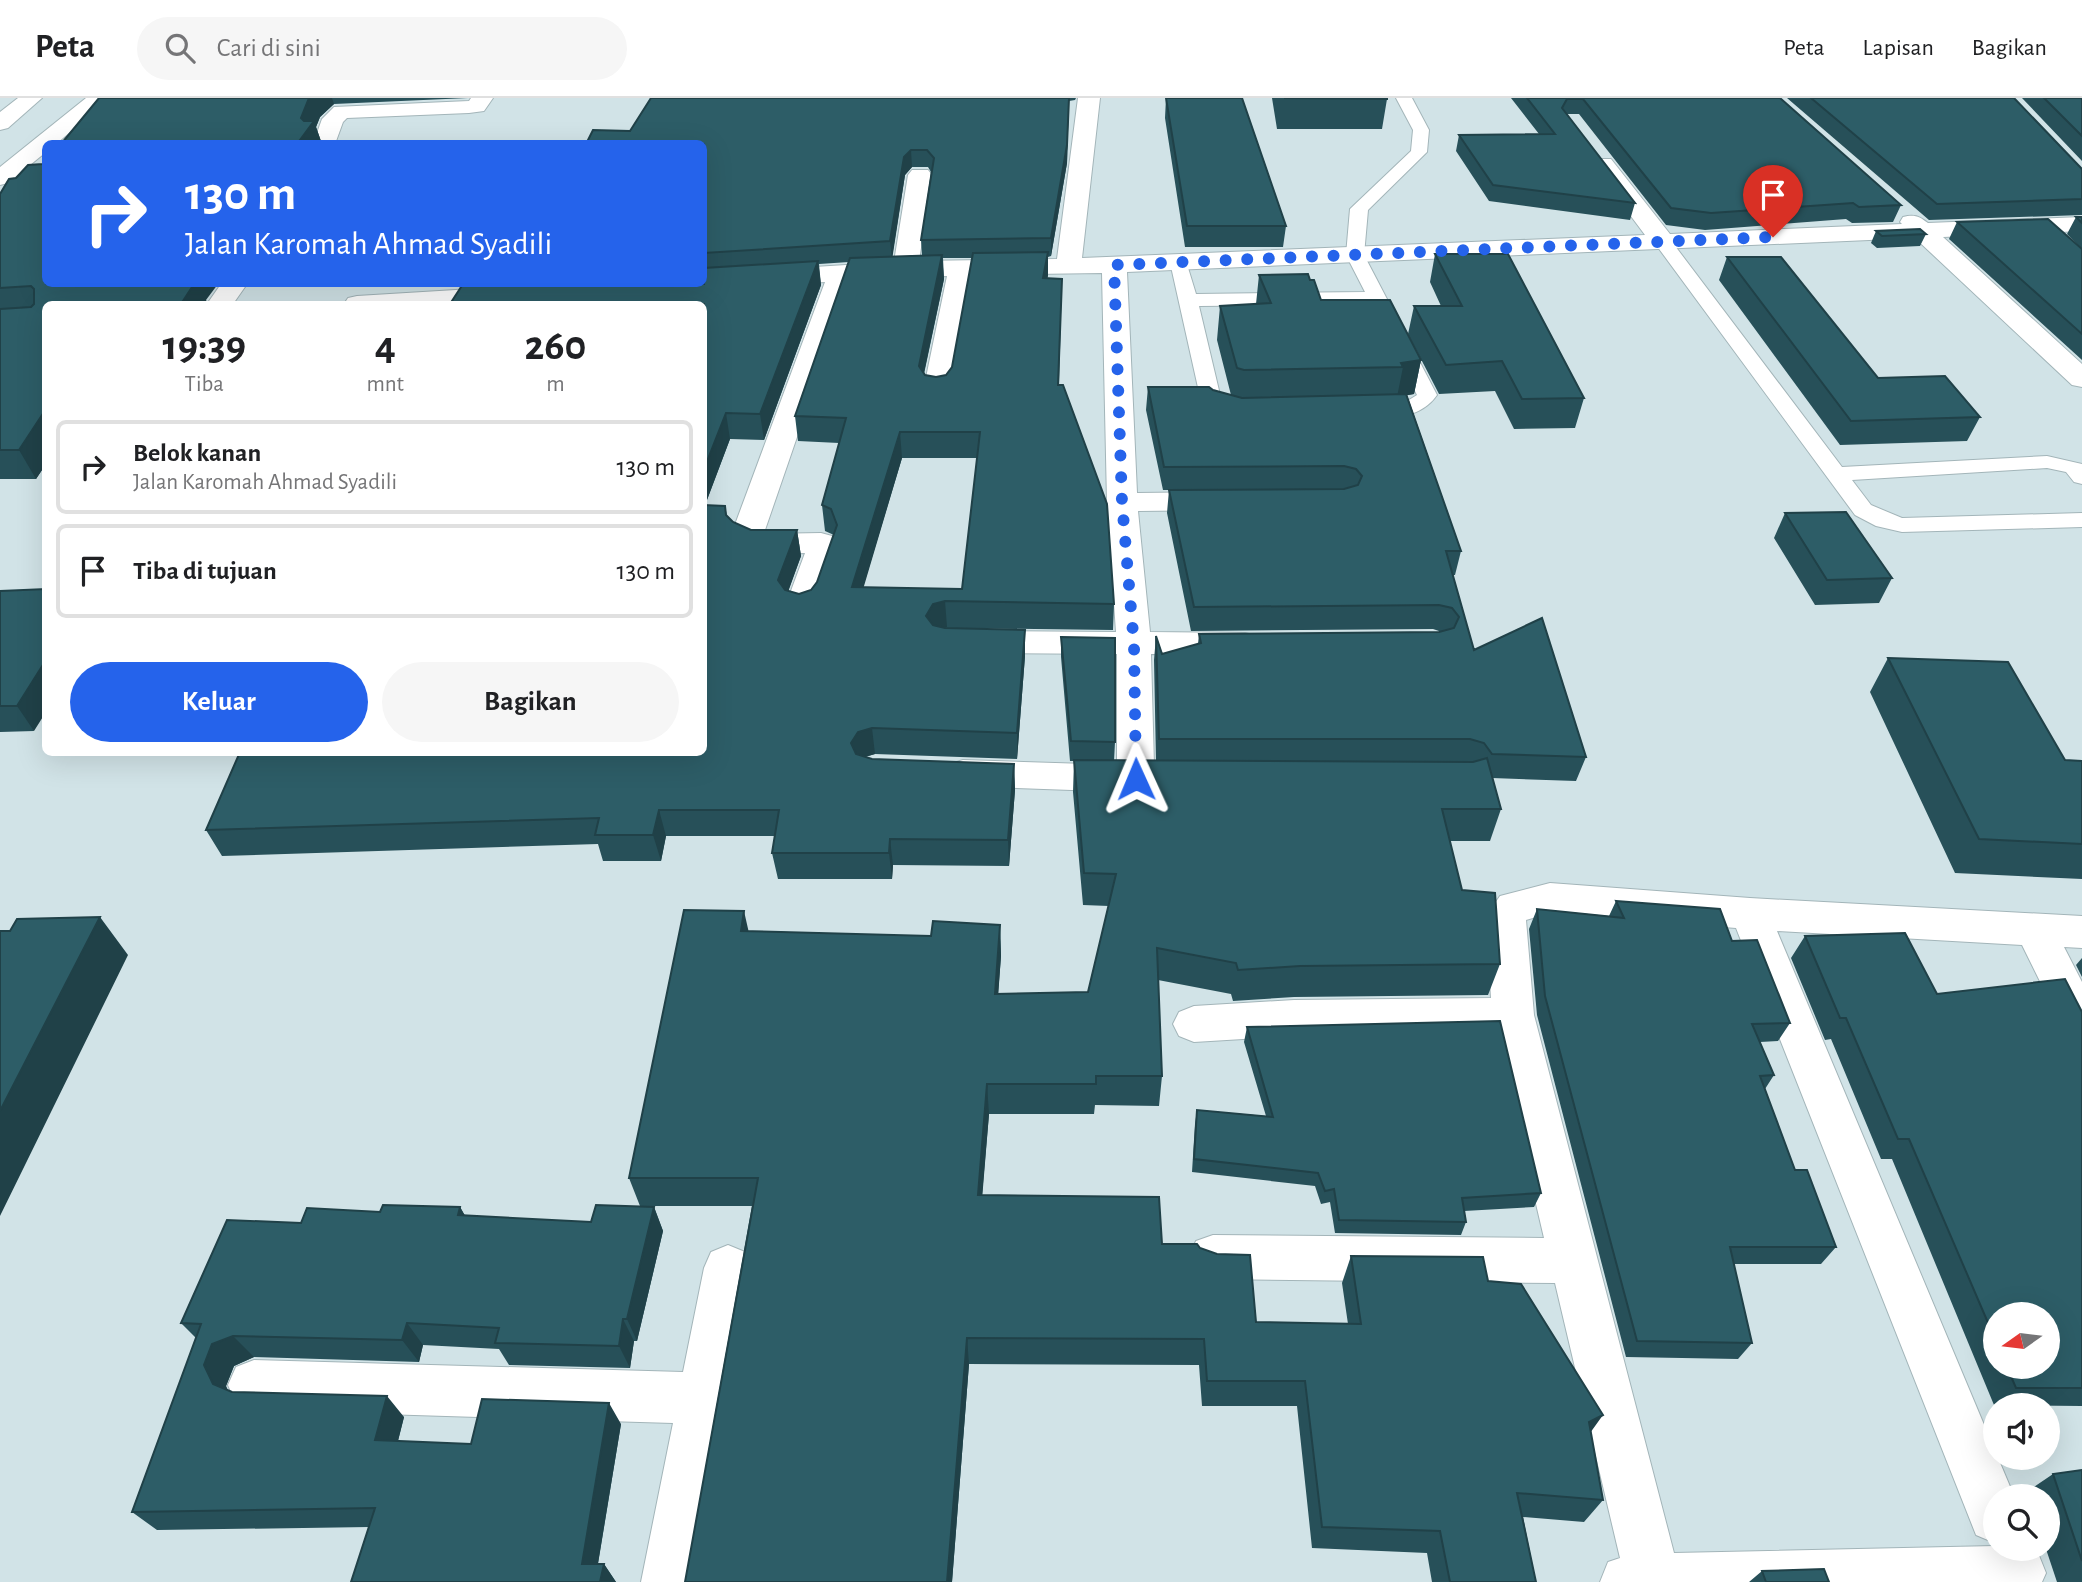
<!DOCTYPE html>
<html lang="id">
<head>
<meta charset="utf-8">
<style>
	:root { --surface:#fff; --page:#f6f6f6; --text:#202124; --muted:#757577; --line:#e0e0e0; --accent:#2563eb }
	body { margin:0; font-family:"Alegreya Sans",sans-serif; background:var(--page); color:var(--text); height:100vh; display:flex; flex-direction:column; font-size:26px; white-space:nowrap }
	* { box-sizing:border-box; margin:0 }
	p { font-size:23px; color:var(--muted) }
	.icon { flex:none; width:38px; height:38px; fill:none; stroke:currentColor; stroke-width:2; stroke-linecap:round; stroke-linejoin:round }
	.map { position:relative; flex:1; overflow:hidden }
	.sheet { position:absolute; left:42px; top:203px; width:665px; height:455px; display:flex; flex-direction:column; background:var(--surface); border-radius:10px; box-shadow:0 7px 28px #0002 }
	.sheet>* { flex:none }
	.top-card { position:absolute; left:42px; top:42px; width:665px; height:147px; border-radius:10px; box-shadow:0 7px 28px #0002; background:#2563eb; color:#fff; overflow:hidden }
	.needle { width:46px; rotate:256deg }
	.fabs { position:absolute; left:1983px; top:1204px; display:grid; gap:14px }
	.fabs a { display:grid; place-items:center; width:77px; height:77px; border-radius:50%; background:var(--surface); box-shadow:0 7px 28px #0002; font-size:35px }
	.pin { position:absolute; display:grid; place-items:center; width:60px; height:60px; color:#fff; margin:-72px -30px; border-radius:50% 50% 50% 0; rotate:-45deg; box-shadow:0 0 7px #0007 }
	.pin .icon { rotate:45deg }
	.me { position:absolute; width:77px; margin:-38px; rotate:359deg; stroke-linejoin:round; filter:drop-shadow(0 0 5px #0008) }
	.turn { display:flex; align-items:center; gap:24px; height:147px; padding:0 28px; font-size:32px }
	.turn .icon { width:91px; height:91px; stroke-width:2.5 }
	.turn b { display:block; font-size:49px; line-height:60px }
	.eta { display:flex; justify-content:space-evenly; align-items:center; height:119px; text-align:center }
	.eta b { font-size:42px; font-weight:700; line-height:49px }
	.cta { display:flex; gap:14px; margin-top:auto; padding:14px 28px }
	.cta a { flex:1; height:80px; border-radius:42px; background:var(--accent); color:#fff; font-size:28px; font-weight:700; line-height:80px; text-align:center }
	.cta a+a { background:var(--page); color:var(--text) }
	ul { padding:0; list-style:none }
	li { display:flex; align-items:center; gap:21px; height:94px; margin:0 14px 10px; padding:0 14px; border:4px solid var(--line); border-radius:10px }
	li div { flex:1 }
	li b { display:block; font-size:26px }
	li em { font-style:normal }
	header { display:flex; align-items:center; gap:42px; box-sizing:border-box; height:98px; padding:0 35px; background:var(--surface); border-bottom:2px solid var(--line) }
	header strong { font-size:33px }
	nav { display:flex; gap:38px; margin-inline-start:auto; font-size:24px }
	.search { width:490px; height:63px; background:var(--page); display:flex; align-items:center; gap:18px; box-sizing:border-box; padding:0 24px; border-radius:38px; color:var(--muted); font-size:26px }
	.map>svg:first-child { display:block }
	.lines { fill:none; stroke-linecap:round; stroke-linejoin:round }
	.service-casing { stroke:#a3b5b9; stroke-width:2 }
	.minor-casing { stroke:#a3b5b9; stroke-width:2 }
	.trunk-casing { stroke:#a3b5b9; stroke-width:2 }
	.service { fill:#fff; fill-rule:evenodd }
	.minor { fill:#fff; fill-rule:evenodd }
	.trunk { fill:#fff; fill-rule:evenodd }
	.wall { fill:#275059; fill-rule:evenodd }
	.shaded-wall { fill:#204148 }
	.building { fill:#2d5d67; stroke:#204148; stroke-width:2; fill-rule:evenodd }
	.route { stroke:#2563eb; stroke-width:12; stroke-dasharray:0 21.6 }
</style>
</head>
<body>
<header>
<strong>Peta</strong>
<div class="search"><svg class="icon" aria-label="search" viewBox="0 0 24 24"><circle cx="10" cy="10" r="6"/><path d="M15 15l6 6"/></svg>Cari di sini</div>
<nav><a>Peta</a><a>Lapisan</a><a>Bagikan</a></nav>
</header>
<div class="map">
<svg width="2082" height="1484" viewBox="0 0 2082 1484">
	<rect width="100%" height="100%" fill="#d1e3e7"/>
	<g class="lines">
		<defs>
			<path id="service" d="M1396 0H1412L1429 32 1427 54 1368 112 1364 157 1437 297C1422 319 1392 323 1367 316L1364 312 1367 308 1404 305 1417 297 1371 206 1199 208 1221 301 1239 310 1242 314 1239 318C1225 322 1209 315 1201 303L1170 164 1173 160H1185L1196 196 1365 194 1346 157 1350 111 1411 53 1413 32Z
				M1663 139 1669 140 1842 369 2047 358 2082 366V386L2074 384 2066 374 2047 370 1852 382 1871 407 1902 420 2082 415V429L1902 434 1876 428 1855 417 1654 144Z"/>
			<path id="minor" d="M471 0H493L484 13 469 15 347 20 343 24 335 46H313L322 21 334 9 469 3Z
				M1078 0H1100L1082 160 1645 137 1592 66 1595 61H1611L1670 136 1902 126 1900 124 1903 119C1914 116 1919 118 1928 125L2082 119V133L1943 139 2082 266V289L2072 287 1915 140 1127 174 1137 395 1222 394 1233 397 1237 403 1233 409 1222 412 1138 413 1150 534 1245 535 1257 538 1262 546 1257 554 1245 557 1151 556 1154 668 1181 672 1187 681 1181 690 1168 694H1127L963 688 950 684 945 675 950 666 963 662 1117 667V556L973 555 961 552 956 544 961 536 973 533 1116 534 1107 404 1102 175 972 177 951 294 947 300 937 302 927 300 923 294 947 178 851 182 765 432V436L821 435 832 438 838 452 819 509 814 516 802 520 790 516 785 509 805 455C781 455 748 463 733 441V432L825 184 704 192 695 189 692 186H704V176L894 164 908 77 912 72H928L932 77 919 163 1057 161Z
				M221 186H247L233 206H207Z
				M505 189 514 192 518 197 514 202 476 206H344L348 200 357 198Z
				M1550 785 1750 800 2082 818V850L2064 849 2082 884V944L2067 938 2022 847 1777 833 1995 1353V1360H1998L2014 1398H1995V1445L1976 1437 1736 830 1550 815 1526 822 1534 917 1674 1455 1995 1448V1451H2026L2038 1455 2046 1475 2042 1484H1600L1608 1464 1620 1460 1555 1185 1213 1181 1196 1175 1189 1159 1196 1143 1213 1137 1544 1140 1496 935 1294 938 1194 944 1179 938 1173 926 1179 914 1194 908 1294 902 1491 900 1486 818 1500 798Z
				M728 1147 745 1154 752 1170 697 1484H641L673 1325 254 1312 236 1305 228 1287 236 1269 254 1262 683 1274 704 1170 711 1154Z"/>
			<path id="trunk" d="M18 0H42L8 30 0 32V14Z
				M86 0H110L56 46H46V54L8 85 0 87V69Z"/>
		</defs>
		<use href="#service" class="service-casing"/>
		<use href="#minor" class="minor-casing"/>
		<use href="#trunk" class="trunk-casing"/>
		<use href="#service" class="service"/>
		<use href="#minor" class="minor"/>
		<use href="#trunk" class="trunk"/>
	</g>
	<path class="wall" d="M99 0H468L334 6 320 19 316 29 322 46H61Z
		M651 0H1076L1075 2 1069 3 1067 65 1051 158 1048 159 1047 180 1062 181 1059 287 1114 506 1113 532 944 530 1025 558 1017 661 875 656 865 659 872 661 1014 666 1015 692 1009 768 893 767 892 781H778L772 755 775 738H666L661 763H603L598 746 222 758 206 732 704 654V46L630 33ZM912 69H928L931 74 921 142 922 157 892 159 905 77ZM943 160H973L952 269 946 277 936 279 925 277 924 276 944 181ZM849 164 795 318 798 343 839 345 822 407 825 433 834 437 817 484 811 492 799 496 788 493 801 458 797 432H751L733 424 727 418 725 408 705 407 730 341 764 342 821 187 819 166ZM902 360H977L962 491 863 489Z
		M1166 0 1286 128 1283 149H1185L1165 20Z
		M1272 0H1387V1L1382 31H1277Z
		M1511 0H1780L1901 107 1893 124 1852 125 1846 121 1705 132 1666 127 1579 16H1567L1635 105 1630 122 1489 103 1456 53 1459 37 1539 36Z
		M1787 0H2014L2082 71V117L1929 122Z
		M2022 0H2082V63Z
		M16 80 206 202 46 206V366L36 381H0V96Z
		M2076 119H2082V151L2067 136Z
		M1957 124 2082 151V262L1949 141Z
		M1876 133 1926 136 1920 148 1877 150 1871 145Z
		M1435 156 1584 300 1575 330 1514 331 1495 293 1439 296 1408 236 1414 208H1441L1430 184Z
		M1727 159 1878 280 1980 319 1967 343 1840 347 1719 182Z
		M1259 177 1310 182 1321 202 1421 262 1414 296 1407 297 1461 453 1455 477H1453L1474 552 1586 659 1576 683 1492 680 1501 711 1490 743H1450L1462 792 1500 866 1488 897 1294 899 1233 903 1231 896 1158 882 1162 978 1159 1008 1095 1007 1094 1016H989L982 1097 1162 1146 1256 1224 1348 1226 1342 1185 1351 1158 1488 1183 1591 1334 1603 1402 1584 1424 1523 1419 1536 1484H1432L1427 1455 1312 1450 1297 1308H1202L1199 1267 969 1266 952 1484H685L752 1108H640L629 1080 749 833 931 838 1000 827 1001 858 998 896 1088 894 1109 808 1083 807 1073 694 1074 663H1070L1061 559V539L1115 644 1114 663H1156L1154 562 1156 538 1162 556 1198 546 1199 536 1442 534 1433 531 1191 533 1167 415 1169 392H1163L1146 312 1148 289 1213 292 1231 297 1217 242 1220 208 1256 206Z
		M1785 415 1892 480 1879 505 1815 507 1774 440Z
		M0 493 34 633 0 634Z
		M1888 560 2065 662 2082 663V781L1955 775 1870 594Z
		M1616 803 1732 843 1790 925 1778 943 1760 944 1774 977 1765 991 1795 1072 1836 1149 1821 1166H1733L1752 1245 1738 1261 1626 1259 1537 917 1529 831 1537 811 1609 818Z
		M1805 838 1937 896 2082 914V1308L1994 1307 1892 1061H1881L1831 941 1825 942 1791 860ZM1995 1216 2048 1269H1995Z
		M2082 860V879L2076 867Z
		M1247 929 1541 1095 1534 1109 1464 1113 1466 1124 1461 1137 1335 1135 1330 1104 1321 1106 1315 1088 1192 1074 1195 1026 1197 1012 1266 1018 1244 944Z
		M460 1109 465 1118 591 1124 654 1109 663 1133 637 1243H634L630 1270 509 1267 499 1251 423 1247 419 1264 254 1259 234 1268 226 1288 227 1292 232 1294 404 1319 398 1343 471 1346 621 1326 598 1466H604L616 1484H351L369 1429 157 1432 132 1414 196 1240 181 1225 301 1125 380 1114Z
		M2082 1372V1484H2057L2046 1451H2048V1398H2029L2028 1393 2053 1376Z
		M1762 1473 1829 1484H1749Z"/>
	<path class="shaded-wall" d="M309 0H332L334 6 320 19 316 29 322 46H297L301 20Z
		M1069 0 1067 65 1051 158V140Z
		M911 52 912 69 905 77 892 162 890 143 904 59Z
		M1048 154V178L1043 205V180Z
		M942 157 944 181 920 293 919 268Z
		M818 163 821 187 764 342 760 316Z
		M194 186H218L206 202 208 206H181Z
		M1421 262 1414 296 1397 299 1403 269 1401 265Z
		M46 311V366L36 381 19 352Z
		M726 315 730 341 704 410V371Z
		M900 334 902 360 856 515 852 489Z
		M797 432 801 458 783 508 778 482Z
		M945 503 947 529 934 532 926 518 933 506Z
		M1025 532V558L1017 661V635Z
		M46 562V614L34 633 17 608Z
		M872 630 875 656 861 660 855 671 851 645 858 634Z
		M1014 666 1015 692 1009 768 1008 742Z
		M659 712 666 738 661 763 653 737Z
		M890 741 893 767 892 781 889 755Z
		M744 813 751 844 741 833Z
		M100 819 128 857 0 1118V1013Z
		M1000 827 1001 858 996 927 995 896Z
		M987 986 989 1016 980 1126 978 1097Z
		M460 1109 474 1133 458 1117Z
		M654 1109 663 1133 637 1243 627 1221Z
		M623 1221 634 1243 630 1270 619 1248Z
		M407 1225 423 1247 419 1264 402 1242Z
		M233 1238 254 1259 234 1268 226 1288 235 1307 213 1286 204 1267 212 1246Z
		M967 1240 969 1266 952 1484H947Z
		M387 1298 404 1319 393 1362 375 1342Z
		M609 1305 621 1326 595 1483 582 1466Z
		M1603 1317 1585 1342 1589 1324Z
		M604 1466 616 1484H600Z"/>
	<path class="building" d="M99 0H309L301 20 304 23H314L297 46H61Z
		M651 0H1069L1067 47 1051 140 921 142 934 60 927 52H911L904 59 890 143 704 155V46H586L593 32 630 33Z
		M1166 0H1242L1286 128H1187Z
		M1284 0H1387V1Z
		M1527 0H1780L1901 107 1859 109 1853 105 1711 115 1671 110 1583 1H1567L1562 10 1635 105 1493 87 1459 37 1555 36Z
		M1811 0H2014L2082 71V101L1937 106Z
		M2044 0H2082V38Z
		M526 45 564 46H526Z
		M46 63V186H194L181 206H46V311L19 352H0V211L31 209 34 206V191L31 188 0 190V96L9 81 16 80 28 67 43 66Z
		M2076 119H2082V125Z
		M2048 121 2082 151V236L1957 124Z
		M1920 131 1926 136 1882 138 1876 133Z
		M1048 154 1043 180 1062 181 1058 287H1063L1107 406 1114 506 945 503 933 506 926 518 933 527 945 530 1025 532 1017 635 872 630 858 634 851 645 856 656 872 661 1014 666 1008 742 890 741 889 755H772L779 712H659L653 737H595L599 720 206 732 240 654H704V407L725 408 726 417 733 424 751 432H797L778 482 785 492 799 496 811 492 817 484 837 427 831 411 822 407 846 320 795 318 850 160 942 157 919 268 925 277 936 279 946 277 952 269 973 155ZM900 334H980L962 491 852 489Z
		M1435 156H1508L1584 300 1522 301 1502 263 1446 267 1414 208H1462Z
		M1727 159H1781L1878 280 1945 278 1980 319 1851 323Z
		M818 163 760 316 726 315 704 371V206H450L463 186H704V170Z
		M1308 176 1310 182H1314L1321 202H1390L1421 262 1401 265 1403 269 1244 272 1237 270 1220 208 1271 205 1259 177Z
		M1148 289H1209L1213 292 1242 300 1406 296 1461 453H1446L1474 552 1542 520 1586 659 1492 656 1484 645 1470 641H1159L1156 538 1162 556 1201 545 1199 536 1439 534 1454 530 1459 519 1452 510 1439 507 1194 509 1169 392 1344 391 1358 387 1362 378 1356 371 1344 368 1164 369Z
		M1846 414 1892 480 1827 482 1785 415Z
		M46 491V562L17 608H0V493Z
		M1061 539 1115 540V644L1071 643Z
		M1888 560 2008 564 2065 662 2082 663V746L1979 741Z
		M1487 660 1501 711H1442L1462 792 1495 795 1500 866 1300 868 1238 872 1236 865 1157 850 1162 978H1096V986H987L978 1097 1159 1099 1162 1146H1197L1200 1150 1217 1156 1250 1157 1256 1224 1361 1226 1351 1158 1483 1159 1488 1183 1521 1186 1603 1317 1589 1324 1603 1402 1517 1395 1536 1484H1450L1440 1433 1322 1429 1305 1283H1207L1204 1241 967 1240 947 1484H685L758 1080H629L684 812 744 813 741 833 931 838 933 823 1000 827 995 896 1088 894 1116 776 1084 775 1074 662 1473 664Z
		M1616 803 1720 811 1732 843 1757 842 1790 925 1752 926 1774 977 1760 978 1795 1072H1807L1836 1149H1730L1752 1245 1637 1243 1545 898 1537 811 1624 820Z
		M100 819 0 1013V833H10L17 821Z
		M1905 835 1937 896 2065 881 2082 914V1290H2016L2007 1269H2048V1216H1995V1241L1909 1041H1898L1846 920H1840L1805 838Z
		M1500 923 1541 1095 1462 1100 1466 1124 1339 1122 1334 1091 1325 1093 1318 1075 1194 1061 1197 1012 1273 1019 1247 929Z
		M383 1107 460 1109 458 1117 591 1124 596 1107 654 1109 627 1221H623L619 1248 495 1245 499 1230 407 1225 402 1242 233 1238 212 1246 204 1267 213 1286 232 1294 387 1298 375 1342 471 1346 482 1301 609 1305 582 1466H604L600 1484H351L375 1410 132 1414 201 1226 181 1225 227 1122 301 1125 307 1110 380 1114Z
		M2082 1372V1463L2053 1376Z
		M1824 1471 1829 1484H1766L1762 1473Z"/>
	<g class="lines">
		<path class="route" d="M1136 681 1134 547 1122 404 1114 167 1773 139"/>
	</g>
</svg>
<div class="fabs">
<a><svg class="needle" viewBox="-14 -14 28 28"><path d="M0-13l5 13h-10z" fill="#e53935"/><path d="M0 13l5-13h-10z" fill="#757577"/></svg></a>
<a><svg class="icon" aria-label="sound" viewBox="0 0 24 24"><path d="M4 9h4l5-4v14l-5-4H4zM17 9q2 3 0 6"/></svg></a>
<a><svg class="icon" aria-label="search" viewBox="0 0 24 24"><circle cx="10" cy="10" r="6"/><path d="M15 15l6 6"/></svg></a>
</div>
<div class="pin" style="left:1773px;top:139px;background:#d93025"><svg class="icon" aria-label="arrive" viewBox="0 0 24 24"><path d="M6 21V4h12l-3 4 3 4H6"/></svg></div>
<svg class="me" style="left:1136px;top:681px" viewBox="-20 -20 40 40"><path d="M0-17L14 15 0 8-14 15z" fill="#2563eb" stroke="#fff" stroke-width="4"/></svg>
<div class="top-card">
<div class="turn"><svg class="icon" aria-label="right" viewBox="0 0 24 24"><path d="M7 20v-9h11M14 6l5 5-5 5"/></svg><div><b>130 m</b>Jalan Karomah Ahmad Syadili</div></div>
</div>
<section class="sheet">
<div class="eta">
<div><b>19:39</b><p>Tiba</p></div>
<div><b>4</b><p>mnt</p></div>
<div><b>260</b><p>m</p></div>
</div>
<ul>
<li><svg class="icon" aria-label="right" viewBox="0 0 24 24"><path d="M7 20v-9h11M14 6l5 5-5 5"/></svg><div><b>Belok kanan</b><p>Jalan Karomah Ahmad Syadili</p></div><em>130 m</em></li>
<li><svg class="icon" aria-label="arrive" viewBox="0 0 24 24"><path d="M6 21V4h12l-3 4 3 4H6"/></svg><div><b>Tiba di tujuan</b></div><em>130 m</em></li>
</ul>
<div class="cta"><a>Keluar</a><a>Bagikan</a></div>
</section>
</div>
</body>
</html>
